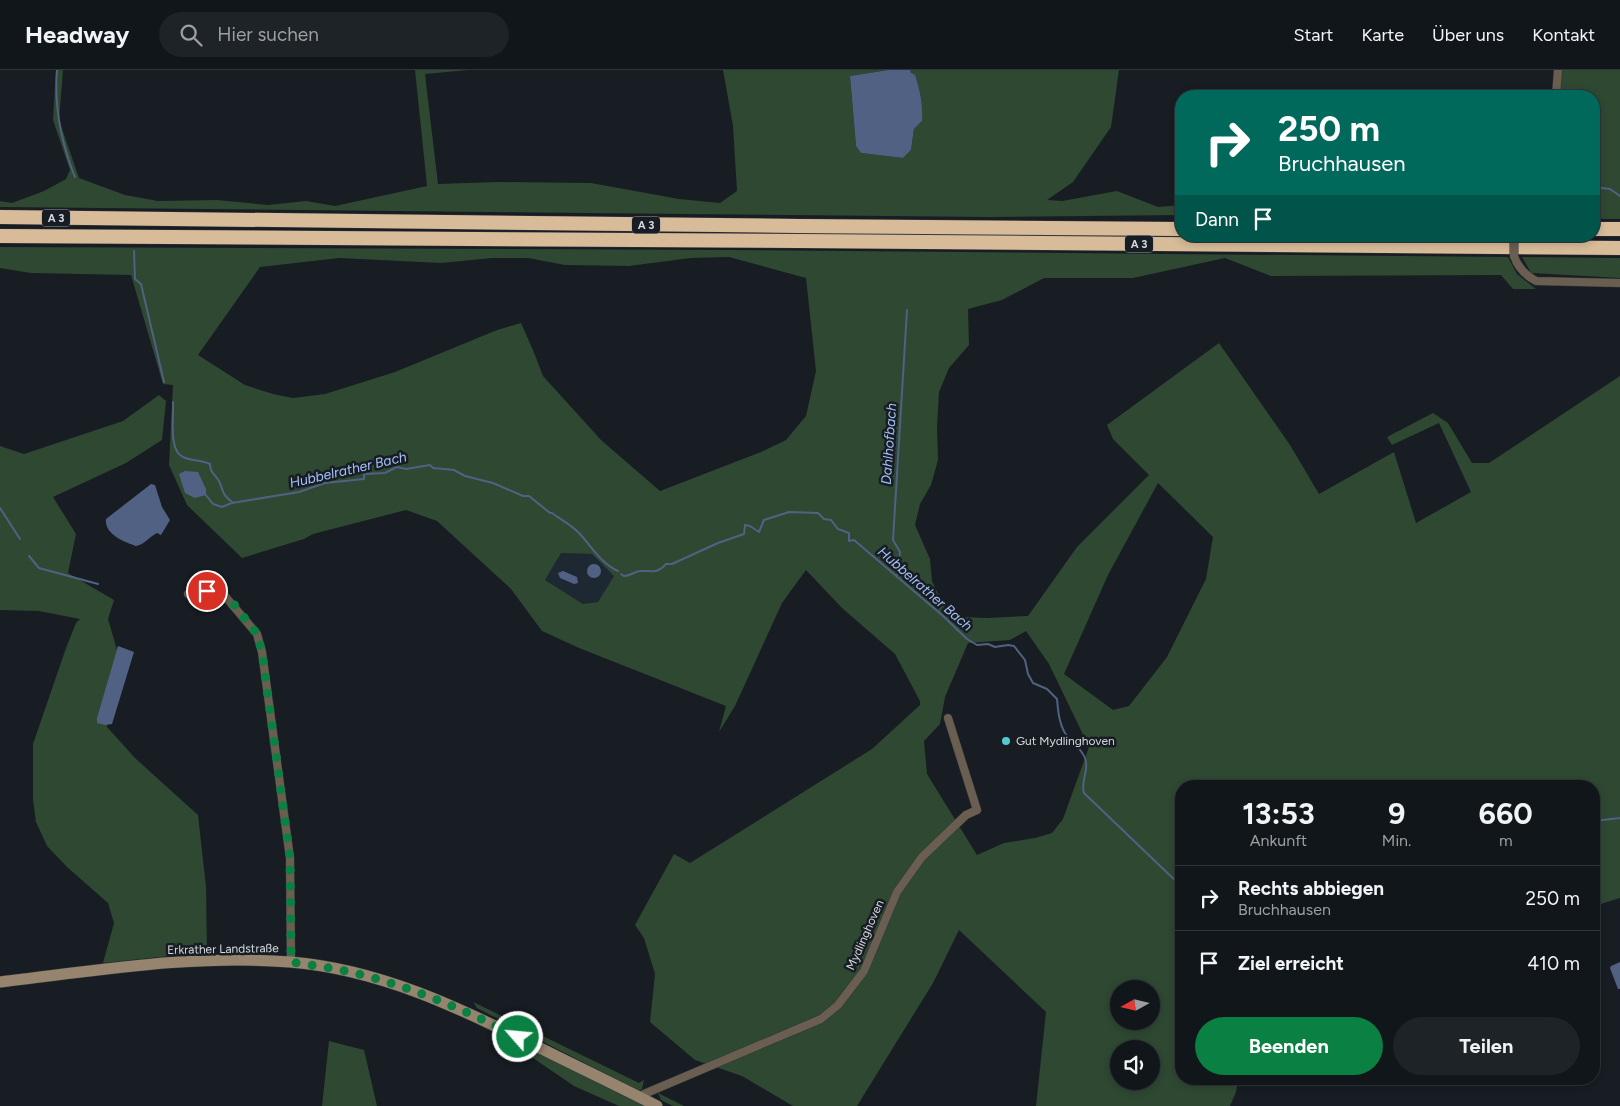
<!DOCTYPE html>
<html lang="de">
<head>
<meta charset="utf-8">
<style>
	:root { --surface:#11161a; --page:#1e2327; --text:#f1f3f6; --muted:#9c9fa2; --line:#303539; --accent:#0b8043 }
	body { margin:0; font-family:Figtree,sans-serif; background:var(--page); color:var(--text); height:100vh; display:flex; flex-direction:column; font-size:19px; white-space:nowrap }
	* { box-sizing:border-box; margin:0 }
	p { font-size:16px; color:var(--muted) }
	.icon { flex:none; width:28px; height:28px; fill:none; stroke:currentColor; stroke-width:2; stroke-linecap:round; stroke-linejoin:round }
	.map { position:relative; flex:1; overflow:hidden }
	.panel { position:absolute; left:1175px; top:710px; width:425px; height:305px; display:flex; flex-direction:column; background:var(--surface); border-radius:20px; box-shadow:0 2px 8px #0003,0 0 0 1px var(--line) }
	.panel>* { flex:none }
	.hud { position:absolute; left:1175px; top:20px; width:425px; height:152px; border-radius:20px; box-shadow:0 2px 8px #0003,0 0 0 1px var(--line); background:#00695c; color:#fff; overflow:hidden }
	.needle { width:32px; rotate:262deg }
	.controls { position:absolute; left:1110px; top:910px; display:grid; gap:10px }
	.controls a { display:grid; place-items:center; width:50px; height:50px; border-radius:50%; background:var(--surface); box-shadow:0 2px 8px #0003,0 0 0 1px var(--line); font-size:25px }
	.pin { position:absolute; display:grid; place-items:center; width:42px; height:42px; color:#fff; margin:-21px; border:2px solid #fff; border-radius:50%; box-shadow:0 1px 5px #0007 }
	.me { position:absolute; width:55px; margin:-28px; rotate:297deg; stroke-linejoin:round; filter:drop-shadow(0 0 4px #0008) }
	.turn { display:flex; align-items:center; gap:18px; height:105px; padding:0 20px; font-size:22px }
	.turn .icon { width:65px; height:65px; stroke-width:2.5 }
	.turn b { display:block; font-size:35px; line-height:42px }
	.then { display:flex; align-items:center; height:48px; padding:0 20px; background:#0003; gap:10px; font-size:19px }
	.eta { display:flex; justify-content:space-evenly; align-items:center; height:85px; text-align:center }
	.eta b { font-size:30px; font-weight:700; line-height:35px }
	.primary-button { display:flex; gap:10px; margin-top:auto; padding:10px 20px }
	.primary-button a { flex:1; height:58px; border-radius:30px; background:var(--accent); color:#fff; font-size:20px; font-weight:700; line-height:58px; text-align:center }
	.primary-button a+a { background:var(--page); color:var(--text) }
	ul { padding:0; list-style:none }
	li { display:flex; align-items:center; gap:15px; height:65px; padding:0 20px; border-top:1px solid var(--line) }
	li div { flex:1 }
	li b { display:block; font-size:19px }
	li em { font-style:normal }
	header { display:flex; align-items:center; gap:30px; box-sizing:border-box; height:70px; padding:0 25px; background:var(--surface); border-bottom:1px solid var(--line) }
	header strong { font-size:24px }
	nav { display:flex; gap:28px; margin-inline-start:auto; font-size:18px }
	.search { width:350px; height:45px; background:var(--page); display:flex; align-items:center; gap:12px; box-sizing:border-box; padding:0 18px; border-radius:28px; color:var(--muted); font-size:19px }
	.map>svg:first-child { display:block }
	.built { fill:#1e2833 }
	.green { fill:#2e4832; fill-rule:evenodd }
	.water { fill:#516183 }
	.lines { fill:none; stroke-linecap:round; stroke-linejoin:round }
	.stream { stroke:#516183; stroke-width:2 }
	.street-casing { stroke:#32373d; stroke-width:9 }
	.secondary-casing { stroke:#32373d; stroke-width:12 }
	.highway-casing { stroke:#32373d; stroke-width:15 }
	.street { stroke:#695e50; stroke-width:8 }
	.secondary { stroke:#96846e; stroke-width:11 }
	.highway { stroke:#d8bc99; stroke-width:14 }
	.street-bridge-casing { stroke:#32373d; stroke-width:9; stroke-linecap:butt }
	.street-bridge { stroke:#695e50; stroke-width:8 }
	.route { stroke:#0b8043; stroke-width:9; stroke-dasharray:0 16.2 }
	.poi-dot { fill:#52cdce; stroke:#171d23; stroke-width:2 }
	.labels { text-anchor:middle; dominant-baseline:central; stroke-width:5; stroke-linejoin:round; paint-order:stroke }
	.shield { fill:#171d23; stroke:#9da1a7; stroke-width:1 }
	.shield-label { font-size:11px; font-weight:bold; fill:#d6dadf }
	.poi-label { font-size:12px; fill:#d6dadf; stroke:#171d23; text-anchor:start }
	.street-label { font-size:12px; fill:#d6dadf; stroke:#171d23 }
	.water-label { font-size:14px; font-style:italic; fill:#a5c0fa; stroke:#171d23 }
</style>
</head>
<body>
<header>
<strong>Headway</strong>
<div class="search"><svg class="icon" aria-label="search" viewBox="0 0 24 24"><circle cx="10" cy="10" r="6"/><path d="M15 15l6 6"/></svg>Hier suchen</div>
<nav><a>Start</a><a>Karte</a><a>Über uns</a><a>Kontakt</a></nav>
</header>
<div class="map">
<svg width="1620" height="1036" viewBox="0 0 1620 1036">
	<rect width="100%" height="100%" fill="#171d23"/>
	<path class="built" d="M560 483 592 484 614 506 598 533 583 534 545 510Z"/>
	<path class="green" d="M56 0H63L59 50 79 108 125 125 158 131 217 130 268 135 306 131 335 136 427 116 415 0H468L425 4 438 114 498 112 591 113 679 129 720 133 737 121 733 56 723 0H888L850 6 856 76 861 83 903 88 911 80 914 59 922 51V38L910 0H1119L1111 57 1073 112 1047 130 1062 131 1117 121 1158 137 1181 135V145L988 147 0 137V131L12 133 44 121 66 109 70 100 53 50Z
		M1562 0H1620V149H1594V26H1560Z
		M0 177 728 180 1508 187 1517 204 1536 219H1513L1501 205 1271 206 1225 188 1133 208H1044L1002 230 968 239 969 275 949 298 939 322 937 357 938 390 931 415 920 434 915 455 930 489 932 511 943 534 961 547 987 548 1028 546 1077 477 1149 405 1113 369 1107 355 1219 273 1290 375 1319 424 1394 382 1416 453 1471 422 1439 353 1392 375 1387 367 1433 343 1448 353 1472 393H1489L1620 306V828L1594 836V716H1181V1009H1271L1237 1016 1236 1022 1230 1036H1036L1046 942 959 860 933 913 857 1036H793L742 1006 695 990 650 952 655 904 644 868 635 855 674 784 690 793 872 679 920 635V631L895 584 842 538 806 500 782 533 735 636 719 662 726 636 579 578 542 561 511 519 437 451 406 440 313 464 304 469 242 488 187 435 169 395 173 315 163 314 131 205 31 203 0 198ZM729 187 806 208 816 301 806 346 786 370 761 382 660 421 601 370 543 306 533 280 521 253 497 260 395 302 325 324 293 328 273 324 245 315 198 285 260 197 339 188 441 193 492 188H528L565 195 629 196 691 188ZM1158 413 1213 467 1206 509 1167 587 1129 636 1113 640 1064 604 1108 505ZM561 483 592 484 614 506 598 532 583 534 545 510ZM1026 561 1049 594 1089 677 1063 749 1052 763 1035 768 1004 773 977 785 927 704 924 671 940 654 945 627 968 573 1010 570ZM1119 919H1151V951H1119ZM1119 979H1151V1011H1119Z
		M1522 187 1620 188V208L1531 203Z
		M159 325 166 331 162 370 126 393 53 427 76 464 68 503 114 530 108 549 117 580 107 657 135 688 198 745 206 817 207 882 103 893 114 853 108 833 67 797 47 776 36 752 33 730V674L66 578 76 553 80 549 39 541 0 540V376L24 384 123 351Z
		M473 932 639 1013 644 1010 642 1019 639 1021 477 938Z
		M431 934 463 945 649 1036H619L574 1016 502 967 467 949Z
		M329 971 364 980 377 1036H322Z
		M658 1023 684 1036H673L661 1030Z"/>
	<path class="water" d="M888 0H910L911 3 915 5C920 21 923 34 922 51L914 59 911 80 903 88 861 83 856 76 850 6Z
		M185 401 198 402 206 419V425L195 428 185 423 179 404Z
		M151 414 155 415 162 437 170 450 161 465 157 463C150 466 144 475 136 476 124 472 104 464 106 449Z
		M587 501a7 7 0 1 1 14 0a7 7 0 1 1-14 0Z
		M563 501 577 507 578 513 574 514 560 508 558 503Z
		M118 576 134 582 112 654 105 655 97 653V648Z
		M1620 892V919H1618L1610 898 1611 896Z"/>
	<g class="lines">
		<path class="stream" d="M57 0C54 37 61 72 75 107
			M1594 117 1610 119 1620 126
			M134 181 135 209 141 214 164 312
			M173 332C174 345 168 381 183 387 191 391 202 390 210 394 210 403 215 404 219 411 224 422 221 423 232 432
			M205 424 213 434 222 437 232 433 299 422 325 413 364 409V404L385 403 397 397 406 399 430 395 433 398 454 400 465 406 493 413 523 426H529L550 443H552C560 449 571 455 578 462 591 475 600 493 618 501
			M0 438 20 469
			M29 486 39 498 98 514
			M621 504 624 506C630 506 634 502 640 501 651 500 656 505 666 494H672L718 473 744 464 745 455 750 456 759 462 764 450 789 442 818 443 824 449 831 450 838 459 849 463V471L854 470 942 545 967 569 977 575 988 574 995 577 1008 575 1014 576 1025 590 1028 604 1033 613 1047 619 1057 629C1058 640 1059 653 1065 663 1071 671 1081 678 1085 688 1090 700 1080 711 1084 723L1181 816
			M897 507 900 482 893 470 907 240
			M1594 751 1620 748"/>
		<defs>
			<path id="street" d="M1556 26 1558 0
				M1514 186C1518 198 1525 205 1536 211L1620 213
				M188 524 196 521H207L224 525 257 564 262 582 290 788 291 892
				M641 1028 644 1024 821 949 838 935 864 901 897 822 922 787 966 745 977 740 948 648"/>
			<path id="secondary" d="M0 912C95 901 194 884 290 892 379 899 460 938 538 977 578 997 618 1016 657 1036"/>
			<path id="highway" d="M0 147 799 156 1181 159
				M1594 159H1620
				M0 166 799 171 1620 178"/>
		</defs>
		<use href="#street" class="street-casing"/>
		<use href="#secondary" class="secondary-casing"/>
		<use href="#highway" class="highway-casing"/>
		<use href="#street" class="street"/>
		<use href="#secondary" class="secondary"/>
		<use href="#highway" class="highway"/>
		<defs>
			<path id="street-bridge" d="M1514 186V166"/>
		</defs>
		<use href="#street-bridge" class="street-bridge-casing"/>
		<use href="#street-bridge" class="street-bridge"/>
	</g>
	<g class="lines">
		<path class="route" d="M207 521 224 524 233 533 257 564 262 582 290 788 291 892C316 896 341 899 366 906 419 920 469 942 518 967"/>
	</g>
	<circle class="poi-dot" cx="1006" cy="671" r="5"/>
	<g class="labels">
		<g class="shield">
			<rect x="42" y="139.5" width="28" height="17" rx="4"/>
			<rect x="632" y="146.5" width="28" height="17" rx="4"/>
			<rect x="1125" y="165.5" width="28" height="17" rx="4"/>
		</g>
		<g class="shield-label">
			<text x="56" y="148">A 3</text>
			<text x="646" y="155">A 3</text>
			<text x="1139" y="174">A 3</text>
		</g>
		<g class="poi-label">
			<text x="1016" y="671">Gut Mydlinghoven</text>
		</g>
		<g class="street-label">
			<text transform="translate(865 865) rotate(-66)">Mydlinghoven</text>
			<text transform="translate(223 879) rotate(-1)">Erkrather Landstraße</text>
		</g>
		<g class="water-label">
			<text transform="translate(889 374) rotate(-86)">Dahlhofbach</text>
			<text transform="translate(348 400) rotate(-13)">Hubbelrather Bach</text>
			<text transform="translate(925 519) rotate(41)">Hubbelrather Bach</text>
		</g>
	</g>
</svg>
<div class="controls">
<a><svg class="needle" viewBox="-14 -14 28 28"><path d="M0-13l5 13h-10z" fill="#e53935"/><path d="M0 13l5-13h-10z" fill="#9c9fa2"/></svg></a>
<a><svg class="icon" aria-label="sound" viewBox="0 0 24 24"><path d="M4 9h4l5-4v14l-5-4H4zM17 9q2 3 0 6"/></svg></a>
</div>
<div class="pin" style="left:207px;top:521px;background:#d93025"><svg class="icon" aria-label="arrive" viewBox="0 0 24 24"><path d="M6 21V4h12l-3 4 3 4H6"/></svg></div>
<svg class="me" style="left:518px;top:967px" viewBox="-20 -20 40 40"><circle r="17" fill="#0b8043" stroke="#fff" stroke-width="3"/><path d="M0-11L8 9 0 5-8 9z" fill="#fff"/></svg>
<div class="hud">
<div class="turn"><svg class="icon" aria-label="right" viewBox="0 0 24 24"><path d="M7 20v-9h11M14 6l5 5-5 5"/></svg><div><b>250 m</b>Bruchhausen</div></div>
<div class="then">Dann<svg class="icon" aria-label="arrive" viewBox="0 0 24 24"><path d="M6 21V4h12l-3 4 3 4H6"/></svg></div>
</div>
<section class="panel">
<div class="eta">
<div><b>13:53</b><p>Ankunft</p></div>
<div><b>9</b><p>Min.</p></div>
<div><b>660</b><p>m</p></div>
</div>
<ul>
<li><svg class="icon" aria-label="right" viewBox="0 0 24 24"><path d="M7 20v-9h11M14 6l5 5-5 5"/></svg><div><b>Rechts abbiegen</b><p>Bruchhausen</p></div><em>250 m</em></li>
<li><svg class="icon" aria-label="arrive" viewBox="0 0 24 24"><path d="M6 21V4h12l-3 4 3 4H6"/></svg><div><b>Ziel erreicht</b></div><em>410 m</em></li>
</ul>
<div class="primary-button"><a>Beenden</a><a>Teilen</a></div>
</section>
</div>
</body>
</html>
